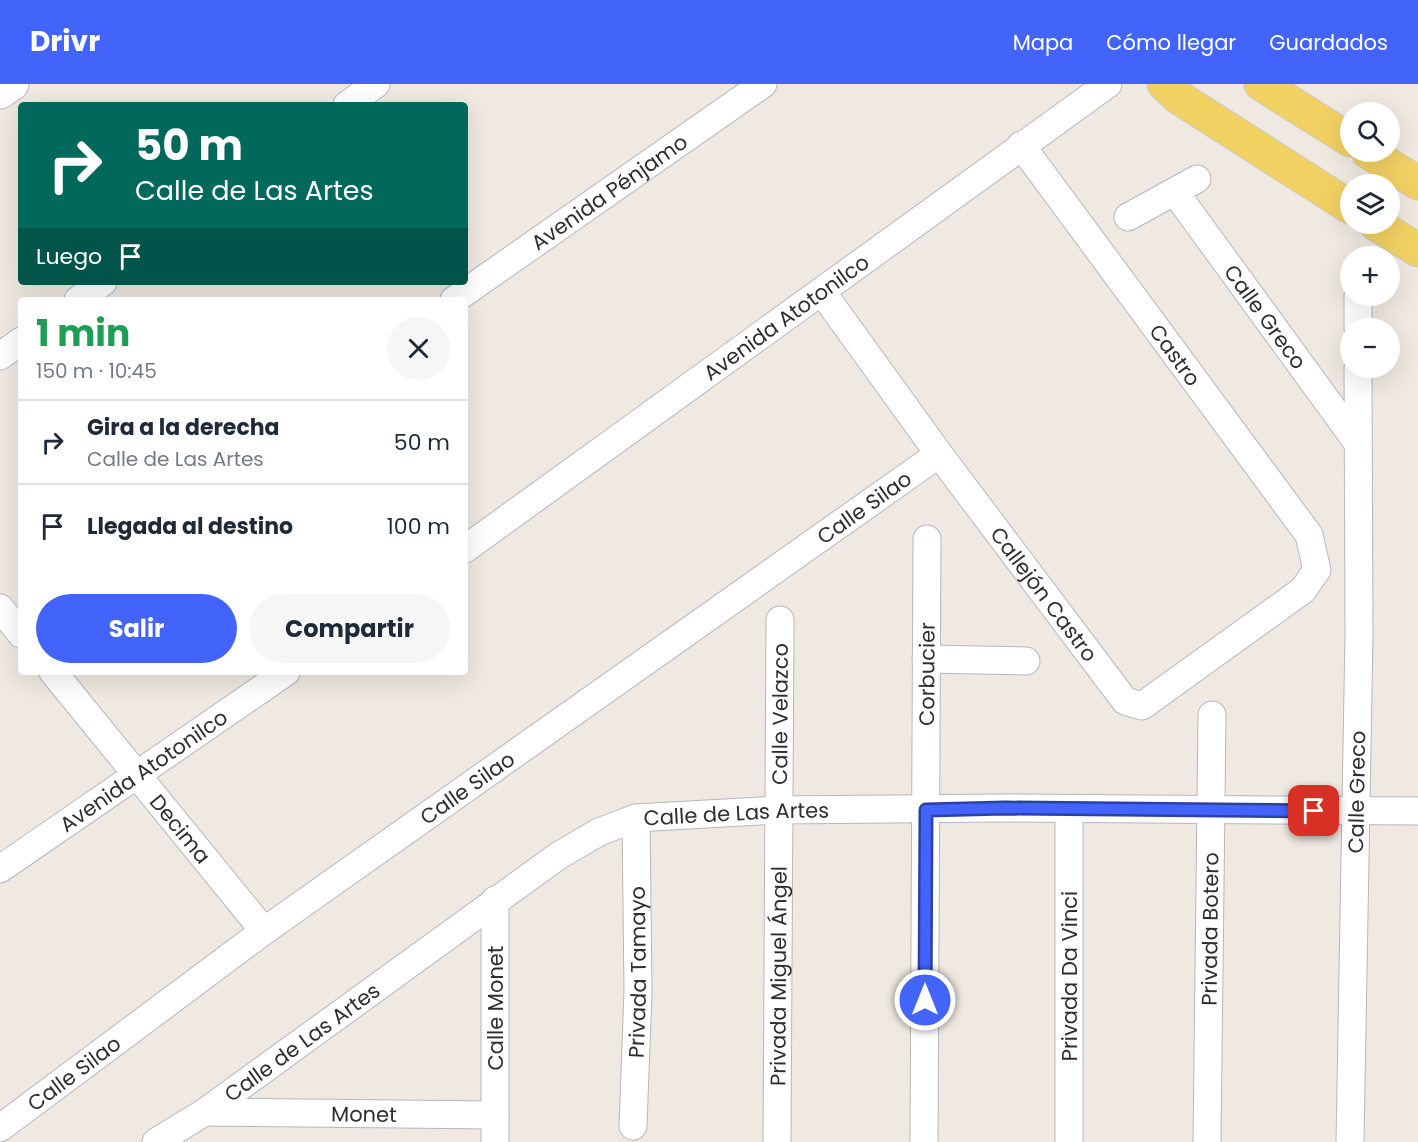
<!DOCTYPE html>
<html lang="es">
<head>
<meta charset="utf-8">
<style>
	:root { --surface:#fff; --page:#f6f6f7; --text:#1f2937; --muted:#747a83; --line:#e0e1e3; --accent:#4264fb }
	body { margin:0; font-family:Poppins,sans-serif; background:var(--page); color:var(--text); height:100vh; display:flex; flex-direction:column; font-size:22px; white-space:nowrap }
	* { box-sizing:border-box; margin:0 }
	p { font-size:20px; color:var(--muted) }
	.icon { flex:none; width:33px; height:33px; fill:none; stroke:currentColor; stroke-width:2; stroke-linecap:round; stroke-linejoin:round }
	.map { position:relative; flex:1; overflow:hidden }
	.panel { position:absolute; left:18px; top:213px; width:450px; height:378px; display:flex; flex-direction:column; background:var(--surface); border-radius:6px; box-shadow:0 6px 24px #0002 }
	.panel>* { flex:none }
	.hud { position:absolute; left:18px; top:18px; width:450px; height:183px; border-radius:6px; box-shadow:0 6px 24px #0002; background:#00695c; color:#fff; overflow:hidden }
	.tools { position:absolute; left:1340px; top:18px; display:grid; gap:12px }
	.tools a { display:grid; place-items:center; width:60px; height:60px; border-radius:50%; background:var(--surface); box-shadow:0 6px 24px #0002; font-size:30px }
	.pin { position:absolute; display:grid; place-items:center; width:51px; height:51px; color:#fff; margin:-26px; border-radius:12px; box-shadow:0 3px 9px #0006 }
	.me { position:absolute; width:66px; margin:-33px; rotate:0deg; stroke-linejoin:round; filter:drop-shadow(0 0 4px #0008) }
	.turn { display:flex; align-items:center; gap:21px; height:126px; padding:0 18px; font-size:27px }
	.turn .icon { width:78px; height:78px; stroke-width:2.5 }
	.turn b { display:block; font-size:42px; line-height:51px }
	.then { display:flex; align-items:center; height:57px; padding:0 18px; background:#0003; gap:12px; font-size:22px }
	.round { display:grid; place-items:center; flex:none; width:63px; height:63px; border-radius:32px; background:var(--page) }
	.overview { display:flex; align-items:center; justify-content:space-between; height:102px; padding:0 18px }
	h1 { font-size:36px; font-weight:700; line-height:45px; color:#1e9e55 }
	.primary-button { display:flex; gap:12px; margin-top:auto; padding:12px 18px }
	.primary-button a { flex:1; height:69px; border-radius:36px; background:var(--accent); color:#fff; font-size:24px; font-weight:700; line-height:69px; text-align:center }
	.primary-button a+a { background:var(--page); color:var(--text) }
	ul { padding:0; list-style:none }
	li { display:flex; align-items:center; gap:18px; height:84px; padding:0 18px; border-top:2px solid var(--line) }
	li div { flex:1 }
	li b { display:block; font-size:22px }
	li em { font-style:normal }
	header { display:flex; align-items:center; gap:36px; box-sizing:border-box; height:84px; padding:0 30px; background:var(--accent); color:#fff }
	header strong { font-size:28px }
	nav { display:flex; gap:33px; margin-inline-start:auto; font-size:21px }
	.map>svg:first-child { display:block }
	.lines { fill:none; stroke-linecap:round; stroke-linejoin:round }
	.minor-casing { stroke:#b4b7c1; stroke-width:29 }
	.tertiary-casing { stroke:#b4b7c1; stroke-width:35 }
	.primary-casing { stroke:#c9c9c9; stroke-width:35 }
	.minor { stroke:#fff; stroke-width:27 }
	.tertiary { stroke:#fff; stroke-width:33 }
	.primary { stroke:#f2d163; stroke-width:33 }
	.route-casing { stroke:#2b41a3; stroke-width:15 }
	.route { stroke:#4264fb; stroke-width:10 }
	.labels { text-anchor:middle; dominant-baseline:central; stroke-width:6; stroke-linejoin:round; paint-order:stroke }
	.street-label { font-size:21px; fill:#2e2e2e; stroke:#fff }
</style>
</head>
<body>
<header>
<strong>Drivr</strong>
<nav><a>Mapa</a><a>Cómo llegar</a><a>Guardados</a></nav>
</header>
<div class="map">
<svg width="1418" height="1058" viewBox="0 0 1418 1058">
	<rect width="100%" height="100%" fill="#efe9e1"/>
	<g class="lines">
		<defs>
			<g id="minor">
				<path d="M347 21 376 0"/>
				<path id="s1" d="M1175 108 1357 358"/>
				<path d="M1128 133 1197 95"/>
				<path id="s2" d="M822 208 939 370 1125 617 1142 622 1303 506 1317 486 1309 451 1021 61"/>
				<path d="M78 216 103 198"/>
				<path id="s3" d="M454 216 763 0"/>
				<path d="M1358 244V212"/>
				<path d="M0 272 21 257"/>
				<path id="s4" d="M465 465 1108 0"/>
				<path d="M0 524 21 550"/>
				<path d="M926 575 1026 577"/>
				<path id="s5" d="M53 588 264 847"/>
				<path id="s6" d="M0 785 286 588"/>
				<path id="s7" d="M205 1028 495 1031"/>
				<path id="s8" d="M633 1042 638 908 636 734"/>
				<path id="s9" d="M0 1044 264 847 939 370"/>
				<path id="s10" d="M156 1058 205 1028 558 772 599 748 636 734 779 726 1005 724 1418 727"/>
				<path d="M495 1058V816"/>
				<path id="s11" d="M777 1058 780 536"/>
				<path id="s12" d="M924 1058 927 455"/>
				<path d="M1069 1058V726"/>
				<path id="s13" d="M1207 1058 1212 631"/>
				<path id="s14" d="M1350 1058 1359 550 1358 284"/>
			</g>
			<path id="tertiary" d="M0 8 12 0"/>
			<path id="primary" d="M1164 0 1178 13 1350 123
				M1261 0 1350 56
				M1368 68 1418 99
				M1376 140 1418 166"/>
		</defs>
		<use href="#minor" class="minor-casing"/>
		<use href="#tertiary" class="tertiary-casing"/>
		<use href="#primary" class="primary-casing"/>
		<use href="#minor" class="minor"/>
		<use href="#tertiary" class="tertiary"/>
		<use href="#primary" class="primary"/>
	</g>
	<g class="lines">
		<defs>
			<path id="route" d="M925 916 926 726 1005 724 1314 727"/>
		</defs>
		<use href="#route" class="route-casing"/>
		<use href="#route" class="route"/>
	</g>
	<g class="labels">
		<g class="street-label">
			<text stroke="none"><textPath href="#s3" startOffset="189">Avenida Pénjamo</textPath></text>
			<text stroke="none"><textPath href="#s4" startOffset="396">Avenida Atotonilco</textPath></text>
			<text stroke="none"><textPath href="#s1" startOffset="154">Calle Greco</textPath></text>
			<text transform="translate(1175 271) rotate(54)">Castro</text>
			<text stroke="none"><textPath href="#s9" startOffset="1064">Calle Silao</textPath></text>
			<text stroke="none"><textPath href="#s2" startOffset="375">Callejón Castro</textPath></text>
			<text stroke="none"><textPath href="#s12" startOffset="468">Corbucier</textPath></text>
			<text stroke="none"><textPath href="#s11" startOffset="428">Calle Velazco</textPath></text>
			<text stroke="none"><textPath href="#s6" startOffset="174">Avenida Atotonilco</textPath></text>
			<text stroke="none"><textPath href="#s9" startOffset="578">Calle Silao</textPath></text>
			<text stroke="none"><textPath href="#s14" startOffset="350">Calle Greco</textPath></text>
			<text stroke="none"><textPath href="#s10" startOffset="681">Calle de Las Artes</textPath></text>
			<text stroke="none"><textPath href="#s5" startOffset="202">Decima</textPath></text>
			<text stroke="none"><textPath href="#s13" startOffset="213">Privada Botero</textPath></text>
			<text stroke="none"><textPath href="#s8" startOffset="154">Privada Tamayo</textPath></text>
			<text stroke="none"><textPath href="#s11" startOffset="166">Privada Miguel Ángel</textPath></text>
			<text transform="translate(1069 892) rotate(-90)">Privada Da Vinci</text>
			<text transform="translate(495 924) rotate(-90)">Calle Monet</text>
			<text stroke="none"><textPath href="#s10" startOffset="177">Calle de Las Artes</textPath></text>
			<text stroke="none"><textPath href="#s9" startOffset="92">Calle Silao</textPath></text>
			<text stroke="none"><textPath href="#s7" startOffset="159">Monet</textPath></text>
		</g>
	</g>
</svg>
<div class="tools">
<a><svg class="icon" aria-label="search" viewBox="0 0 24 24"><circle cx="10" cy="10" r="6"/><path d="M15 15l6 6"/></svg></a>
<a><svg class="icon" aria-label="layers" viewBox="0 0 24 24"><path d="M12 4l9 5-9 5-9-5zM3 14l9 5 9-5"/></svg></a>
<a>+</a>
<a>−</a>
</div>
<div class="pin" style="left:1314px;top:727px;background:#d93025"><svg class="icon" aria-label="arrive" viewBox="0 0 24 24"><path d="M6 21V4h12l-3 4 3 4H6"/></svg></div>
<svg class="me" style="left:925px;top:916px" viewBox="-20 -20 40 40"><circle r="17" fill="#4264fb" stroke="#fff" stroke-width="3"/><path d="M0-11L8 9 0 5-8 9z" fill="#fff"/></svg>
<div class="hud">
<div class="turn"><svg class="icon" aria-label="right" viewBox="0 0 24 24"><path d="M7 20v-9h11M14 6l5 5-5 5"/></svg><div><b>50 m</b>Calle de Las Artes</div></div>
<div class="then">Luego<svg class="icon" aria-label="arrive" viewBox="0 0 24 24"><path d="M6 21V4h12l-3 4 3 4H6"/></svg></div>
</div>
<section class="panel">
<div class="overview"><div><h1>1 min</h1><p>150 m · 10:45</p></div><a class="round"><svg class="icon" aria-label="close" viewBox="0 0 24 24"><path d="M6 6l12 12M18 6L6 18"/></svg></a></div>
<ul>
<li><svg class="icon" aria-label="right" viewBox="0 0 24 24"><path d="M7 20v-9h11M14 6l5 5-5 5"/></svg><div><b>Gira a la derecha</b><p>Calle de Las Artes</p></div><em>50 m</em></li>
<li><svg class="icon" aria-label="arrive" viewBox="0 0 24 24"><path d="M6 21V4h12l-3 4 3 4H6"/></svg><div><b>Llegada al destino</b></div><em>100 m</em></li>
</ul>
<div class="primary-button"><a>Salir</a><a>Compartir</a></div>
</section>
</div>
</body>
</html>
